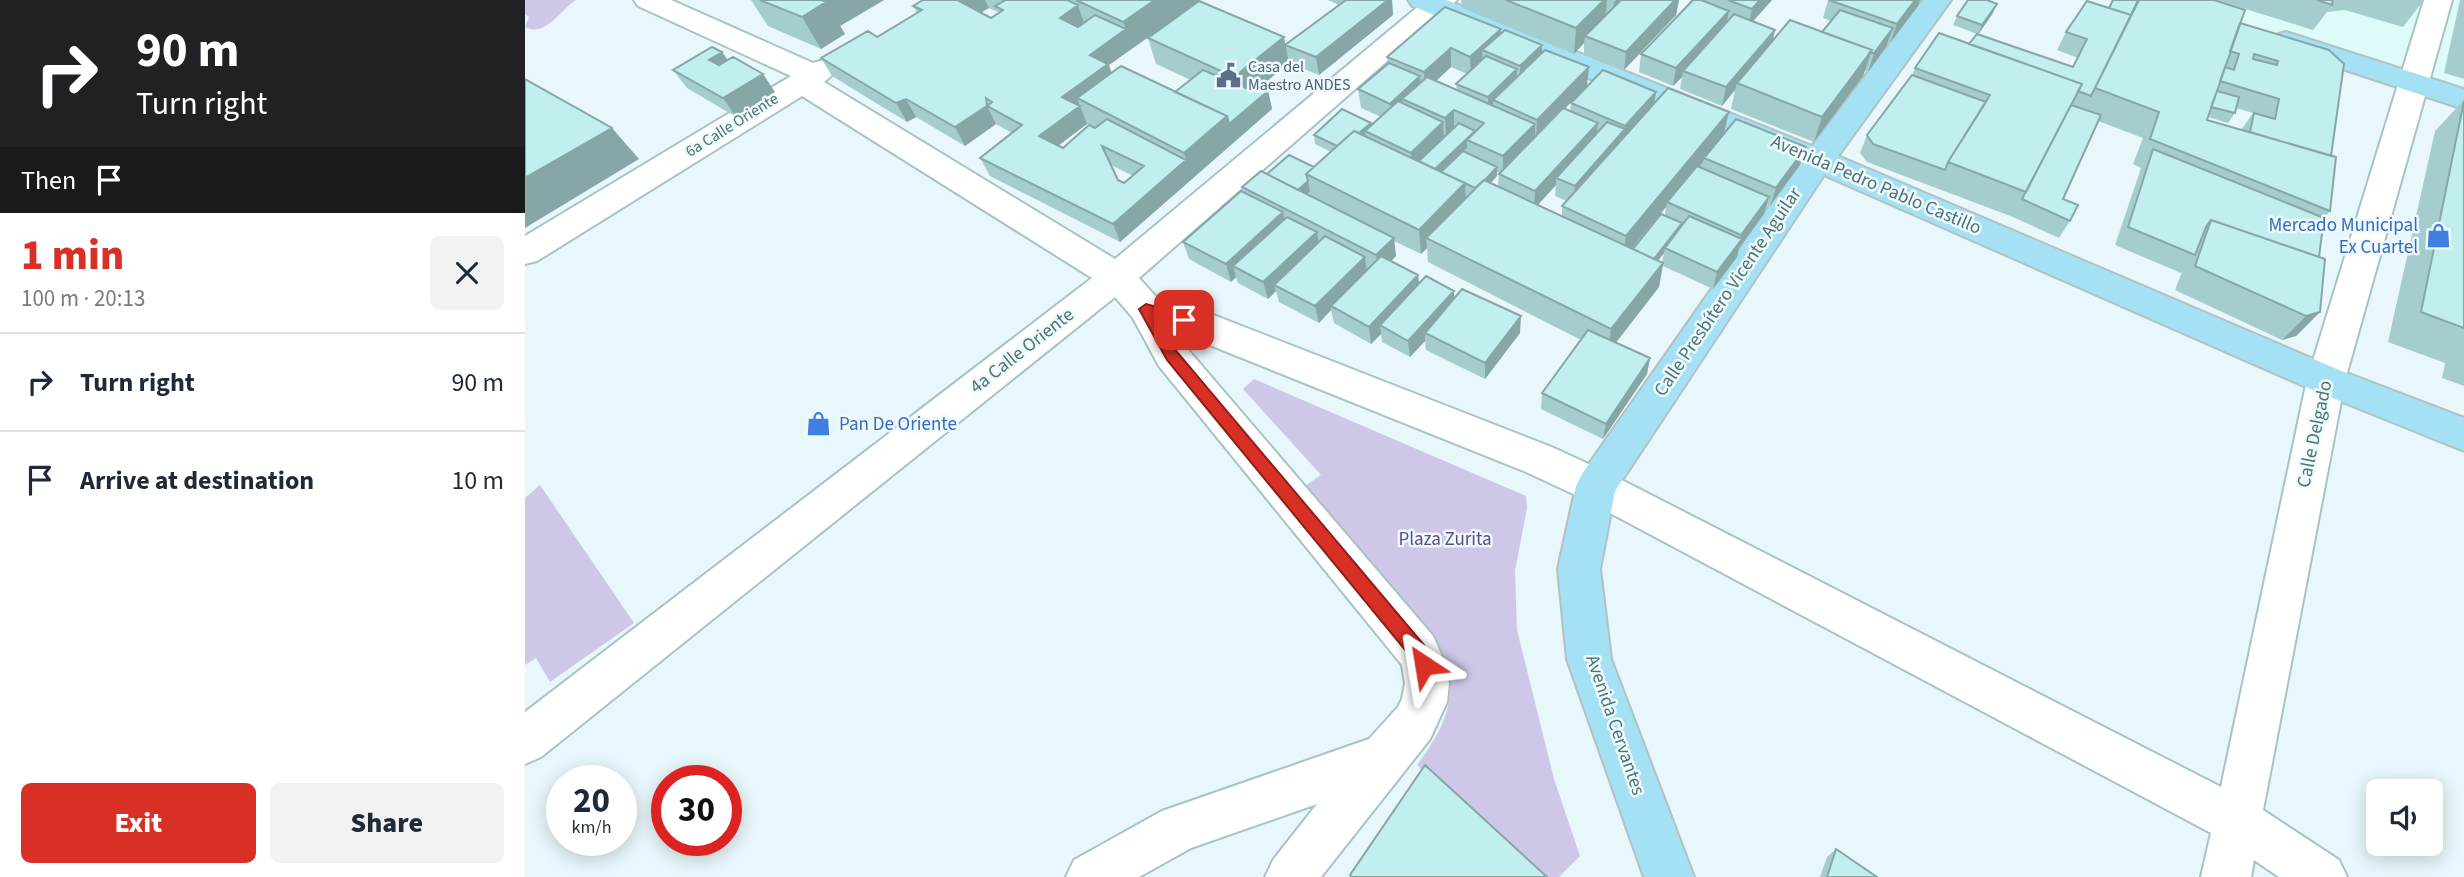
<!DOCTYPE html>
<html lang="en">
<head>
<meta charset="utf-8">
<style>
	:root { --surface:#fff; --page:#f2f2f3; --text:#1f2937; --muted:#747a83; --line:#e0e1e3; --accent:#d93025 }
	body { margin:0; font-family:"Source Sans 3",sans-serif; background:var(--page); color:var(--text); height:100vh; display:flex; flex-direction:column; font-size:26px; white-space:nowrap }
	* { box-sizing:border-box; margin:0 }
	p { font-size:23px; color:var(--muted) }
	.icon { flex:none; width:38px; height:38px; fill:none; stroke:currentColor; stroke-width:2; stroke-linecap:round; stroke-linejoin:round }
	.map { position:relative; flex:1; overflow:hidden }
	.sheet { display:flex; flex-direction:column; background:var(--surface); width:525px }
	.sheet>* { flex:none }
	.guide { background:#202124; color:#fff; overflow:hidden }
	.controls { position:absolute; left:1841px; top:779px; display:grid; gap:14px }
	.controls a { display:grid; place-items:center; width:77px; height:77px; border-radius:10px; background:var(--surface); box-shadow:0 4px 18px #0003; font-size:35px }
	.speed { position:absolute; left:21px; top:765px; display:flex; gap:14px; font-size:35px; font-weight:700; text-align:center }
	.speed>* { display:grid; place-content:center; width:91px; height:91px; border-radius:50%; background:var(--surface); box-shadow:0 4px 18px #0003; line-height:1 }
	.speed small { font-size:18px; font-weight:400 }
	.speed .limit { border:10px solid #d22; background:#fff; color:#111 }
	.pin { position:absolute; display:grid; place-items:center; width:60px; height:60px; color:#fff; margin:-30px; border-radius:14px; box-shadow:0 4px 10px #0006 }
	.me { position:absolute; width:77px; margin:-38px; rotate:327deg; stroke-linejoin:round; filter:drop-shadow(0 0 5px #0008) }
	.turn { display:flex; align-items:center; gap:24px; height:147px; padding:0 21px; font-size:32px }
	.turn .icon { width:91px; height:91px; stroke-width:2.5 }
	.turn b { display:block; font-size:49px; line-height:60px }
	.then { display:flex; align-items:center; height:66px; padding:0 21px; background:#0003; gap:14px; font-size:26px }
	.round { display:grid; place-items:center; flex:none; width:74px; height:74px; border-radius:10px; background:var(--page) }
	.summary { display:flex; align-items:center; justify-content:space-between; height:119px; padding:0 21px }
	h1 { font-size:42px; font-weight:800; line-height:52px; color:var(--accent) }
	.cta { display:flex; gap:14px; margin-top:auto; padding:14px 21px }
	.cta a { flex:1; height:80px; border-radius:10px; background:var(--accent); color:#fff; font-size:28px; font-weight:800; line-height:80px; text-align:center }
	.cta a+a { background:var(--page); color:var(--text) }
	ul { padding:0; list-style:none }
	li { display:flex; align-items:center; gap:21px; height:98px; padding:0 21px; border-top:2px solid var(--line) }
	li div { flex:1 }
	li b { display:block; font-size:26px }
	li em { font-style:normal }
	main { display:flex; flex:1; min-height:0 }
	.map>svg:first-child { display:block }
	.commercial { fill:#ddfbf8 }
	.green { fill:#cec7e8 }
	.lines { fill:none; stroke-linecap:round; stroke-linejoin:round }
	.minor-casing { stroke:#a7c4c5; stroke-width:4 }
	.major-casing { stroke:#b1c2c1; stroke-width:4 }
	.minor { fill:#fff; fill-rule:evenodd }
	.major { fill:#a5e1f5; fill-rule:evenodd }
	.wall { fill:#a6cdce; fill-rule:evenodd }
	.shaded-wall { fill:#87a7a7 }
	.building { fill:#c1eeef; stroke:#87a7a7; stroke-width:2; fill-rule:evenodd }
	.route { fill:#d93025; stroke:#8d1f18; stroke-width:2 }
	.labels { text-anchor:middle; dominant-baseline:central; stroke-width:5; stroke-linejoin:round; paint-order:stroke }
	.far-service-label { font-size:16px; fill:#4e5e75; stroke:#eefafe; text-anchor:start }
	.far-street-label { font-size:16px; fill:#4d7473; stroke:#eefafe }
	.street-label { font-size:19px; fill:#4d7473; stroke:#eefafe }
	.shop-label { font-size:19px; fill:#366cbe; stroke:#eefafe; text-anchor:end }
	.park-label { font-size:19px; fill:#5e4c84; stroke:#eefafe }
</style>
</head>
<body>
<main>
<section class="sheet">
<div class="guide">
<div class="turn"><svg class="icon" aria-label="right" viewBox="0 0 24 24"><path d="M7 20v-9h11M14 6l5 5-5 5"/></svg><div><b>90 m</b>Turn right</div></div>
<div class="then">Then<svg class="icon" aria-label="arrive" viewBox="0 0 24 24"><path d="M6 21V4h12l-3 4 3 4H6"/></svg></div>
</div>
<div class="summary"><div><h1>1 min</h1><p>100 m · 20:13</p></div><a class="round"><svg class="icon" aria-label="close" viewBox="0 0 24 24"><path d="M6 6l12 12M18 6L6 18"/></svg></a></div>
<ul>
<li><svg class="icon" aria-label="right" viewBox="0 0 24 24"><path d="M7 20v-9h11M14 6l5 5-5 5"/></svg><div><b>Turn right</b></div><em>90 m</em></li>
<li><svg class="icon" aria-label="arrive" viewBox="0 0 24 24"><path d="M6 21V4h12l-3 4 3 4H6"/></svg><div><b>Arrive at destination</b></div><em>10 m</em></li>
</ul>
<div class="cta"><a>Exit</a><a>Share</a></div>
</section>
<div class="map">
<svg width="1939" height="877" viewBox="0 0 1939 877">
	<rect width="100%" height="100%" fill="#e8f7fb"/>
	<path class="commercial" d="M1643 0H1939V95Z"/>
	<path class="green" d="M0 0H51C36 9 20 38 0 27L4 17 0 14Z
		M729 379 1001 496 1002 508 990 571 992 630 1029 779 1055 856 1034 877H1013L892 765C918 730 936 696 918 652L780 486 796 475 718 389Z
		M15 485 109 623 25 682 11 658 0 665V498Z"/>
	<g class="lines">
		<defs>
			<path id="minor" d="M109 0H146L288 63 299 60 309 62 314 69 299 82 590 259 901 0H932L614 278 633 299 691 316 1029 448 1085 474 1696 787 1782 380 1899 0H1927L1820 380 1738 810 1814 860 1822 877H1754L1729 860 1726 877H1676L1686 833 1057 498 1001 472 652 332 660 346 908 636 921 665 924 683 922 702 905 739 796 877H740L748 860 792 804 666 848 614 877H541L549 860 637 811 844 739 873 707 877 699 880 683 877 665 634 366 608 318 590 297 16 757 0 764V712L567 278 277 96 12 261 0 264V236L266 76 113 6Z"/>
			<path id="major" d="M883 0H921L1287 146 1398 0H1426L1313 156 1814 370 1939 418V451L1788 390 1299 175 1090 491 1075 569 1086 659 1169 877H1119L1042 659 1033 569 1051 486 1057 474 1274 164 887 6Z
				M1761 32 1939 89V109L1751 47 1747 41 1751 35Z"/>
		</defs>
		<use href="#minor" class="minor-casing"/>
		<use href="#major" class="major-casing"/>
		<use href="#minor" class="minor"/>
		<use href="#major" class="major"/>
	</g>
	<path class="wall" d="M226 0H359L315 26 320 34 296 49 243 26Z
		M398 0H676L674 1 760 45 814 5 803 0H867L868 15 794 75 764 63 735 87 743 91 747 109 595 242 465 176 455 158 487 133 471 124 440 146 391 117 382 122 307 76 296 58 352 37 392 13 388 6ZM667 5 623 38 631 64 666 80 650 92 586 73 584 65ZM464 8 473 12V13L466 18 456 12ZM562 124 567 127 538 148 533 146ZM586 165 608 176 599 183 593 180Z
		M936 0H1154L1151 15 1099 70 1059 54V43L1049 54 937 8Z
		M1166 0H1247L1228 21 1250 30 1248 40 1297 32 1306 21 1298 18 1303 0H1399L1396 3H1394L1365 43 1363 42 1361 47 1343 72 1340 71 1338 76 1289 142 1206 109 1210 90 1197 106 1155 89 1157 77 1148 86 1114 72 1116 54 1165 2Z
		M1692 0H1899L1878 27 1820 10 1802 12 1788 30Z
		M1935 0H1939V79L1919 73Z
		M1584 8 1715 23 1804 50 1806 156 1805 211 1799 218 1794 257 1795 312 1771 336 1757 340 1650 290 1657 272 1656 273 1590 245 1616 168 1608 164 1618 138 1573 121 1538 199 1545 221 1534 238 1488 217 1342 162 1335 153 1342 135 1387 75 1390 68 1444 44 1452 34 1428 25 1432 16 1468 13 1453 34 1548 67 1553 58 1532 50 1541 32ZM1711 108 1728 113 1716 130 1682 120 1683 117 1703 123 1710 113Z
		M976 33 1017 53 1062 86 1039 109 1045 112 1046 103 1131 92 1129 103 1199 134 1281 147 1275 165 1245 206 1242 205 1239 214 1214 248 1212 257 1188 289 1138 266 1134 287 1091 342 1125 358 1122 374 1078 439 1016 409 1017 393 1056 340 903 262 902 248 896 254 869 241 871 256 866 261 893 275 894 284 929 298 995 333 960 379 901 350 900 341 885 357 857 342 856 334 846 344 809 323 806 310 794 323 754 302 751 291 743 299 713 283 711 277 706 282 664 259 658 242 719 193 717 187 742 174 789 167 806 152 790 144 789 135 847 125 856 117 836 108 833 89 863 64 862 57ZM926 67 942 74 931 84 932 90 911 81ZM972 172 975 173 974 174 973 186 966 183 972 176ZM1031 185 1030 196 1042 201 1037 206V216L1013 205ZM1141 207 1140 215 1107 248ZM1139 253 1137 262 1133 260Z
		M197 52 203 60 250 92 211 117 162 88 148 70Z
		M1939 100V386L1917 378 1920 363 1863 342 1910 131Z
		M1311 849 1352 877H1295L1302 857Z"/>
	<path class="shaded-wall" d="M293 0H359L315 26 320 34 296 49 277 17Z
		M437 0H460L464 8 443 20 434 1Z
		M630 0H676L584 65 590 83 552 98 562 124 522 154 514 136 537 97 565 55 601 29 598 22Z
		M863 0H867L868 15 794 75 791 57Z
		M1079 0H1082L1080 23 1060 36 1059 43 1049 54 1051 28Z
		M1091 0H1107L1087 20 1089 2Z
		M1145 0H1154L1151 15 1099 70 1101 52Z
		M1235 0H1247L1223 27 1227 9Z
		M1390 0H1395L1393 6 1365 43 1372 24Z
		M1472 4 1468 13 1453 35 1457 25Z
		M553 5 559 23 542 36 535 18Z
		M1204 11 1200 29 1158 71 1157 77 1148 86 1151 68Z
		M1368 28 1361 47 1343 72 1349 53Z
		M976 29 975 47 957 50 958 64 946 75 945 57Z
		M1250 30 1246 48 1212 83 1210 90 1197 106 1201 87Z
		M759 37 764 63 715 103 709 77Z
		M1017 45V63L995 84V66Z
		M926 48V67L900 91 899 72Z
		M1347 50 1338 76 1289 142 1297 117Z
		M197 52 210 71 198 78 184 60Z
		M1064 67 1062 86 1011 138 1012 120Z
		M992 69 991 88 968 100V111L963 115V97Z
		M238 74 250 92 211 117 198 98Z
		M895 76 896 94 877 99 878 111 866 122 865 104Z
		M743 91 747 109 595 242 588 224 661 160 659 153 702 116Z
		M1131 92 1128 110 1048 204 1050 186 1099 130 1100 126Z
		M381 99 391 117 382 122 371 103Z
		M462 106 471 124 440 146 430 127Z
		M929 110V129L921 137 920 118Z
		M1204 112 1198 137 1179 158 1178 162 1145 203 1142 202 1141 207 1097 260 1101 236Z
		M918 122 919 140 887 171 886 153Z
		M846 123 848 132 840 131 841 138 818 148Z
		M1073 123 1071 141 1031 178V185L1009 209 1010 191Z
		M1010 124V142L978 174V156Z
		M87 128 114 159 0 228V178Z
		M950 131 942 140V148L910 179V170Z
		M1281 147 1275 165 1245 206 1251 188Z
		M972 167V176L951 198V189Z
		M783 181 785 191 771 204 769 194Z
		M940 183 941 208 901 238 902 248 896 254 894 230Z
		M1244 197 1239 214 1214 248 1212 257 1188 289 1192 272 1213 244 1216 235Z
		M758 212 762 230 708 266 711 277 706 282 701 264Z
		M1157 223 1155 232 1140 248 1139 253 1124 273 1125 264Z
		M792 232 795 250 749 285 751 291 743 299 738 282Z
		M869 238 871 256 854 273 851 255Z
		M840 257 842 274 806 306V310L794 323 790 306Z
		M1138 263 1134 287 1083 353 1086 329Z
		M893 275 895 292 855 325 856 334 846 344 844 327Z
		M929 291 930 308 900 333V341L885 357 883 341Z
		M1795 312 1771 336 1757 340 1781 316Z
		M996 316 995 333 960 379V363Z
		M1125 358 1122 374 1078 439 1081 424Z"/>
	<path class="building" d="M235 0H297L301 2 277 17Z
		M398 0H437L434 1 466 18 478 10 470 6 479 1 478 0H542L553 5 535 18 553 27 570 15 601 29 565 55 583 64 537 97 555 106 514 136 538 148 564 125 570 128 582 119 661 160 588 224 455 158 497 125 462 106 430 127 381 99 371 103 296 58 343 31 352 37 397 10 388 6ZM461 98 467 102 462 106ZM577 146 619 166 599 183 593 180Z
		M551 0H630L598 22Z
		M821 0H863L791 57 760 45Z
		M981 0H1079L1051 28Z
		M1096 0H1150L1101 52 1060 36Z
		M1168 0H1176L1204 11 1151 68 1116 54Z
		M1203 0H1235L1227 9Z
		M1304 0H1390L1372 24Z
		M1443 0H1462L1472 4 1457 25 1432 16Z
		M1588 0H1613L1606 15 1584 8Z
		M1614 0H1689L1720 10 1682 120 1811 157 1805 211 1625 139 1634 112 1570 88Z
		M1792 0H1808L1807 5Z
		M674 1 759 37 709 77 623 38Z
		M1562 1 1606 15 1566 96 1553 91 1557 84 1444 44 1452 34 1548 67 1562 39 1541 32Z
		M920 7 976 29 945 57 926 48 899 72 862 57Z
		M1315 10 1368 28 1349 53 1345 52 1347 50 1297 32Z
		M1209 14 1250 30 1201 87 1158 71Z
		M1265 20 1347 50 1297 117 1212 83Z
		M1715 23 1804 50 1819 64 1806 156 1725 132 1729 113 1750 119 1754 99 1695 81 1700 67 1709 70 1714 54 1705 51ZM1729 54 1753 61 1752 65 1728 59Z
		M980 30 1017 45 995 66 957 50Z
		M1414 33 1557 84 1501 192 1423 162 1465 95 1390 68Z
		M187 47 197 52 184 60 194 65 208 57 238 74 198 98 148 70Z
		M1020 50 1064 67 1012 120 968 100Z
		M961 56 992 69 963 97 931 84Z
		M864 63 895 76 865 104 833 89Z
		M596 66 702 116 659 153 552 98Z
		M678 70 721 88 727 83 743 91 704 124 702 116 650 92Z
		M1078 70 1131 92 1100 126 1046 103Z
		M1387 75 1461 102 1423 162 1420 170 1348 144 1342 135Z
		M902 77 1010 124 978 156 942 140 959 123 929 110 920 118 877 99Z
		M0 79 87 128 0 178Z
		M1143 88 1204 112 1101 236 1037 206Z
		M1692 91 1714 97 1710 113 1686 107Z
		M873 101 918 122 886 153 840 131Z
		M1939 101V328L1896 312Z
		M1546 105 1576 115 1538 199 1553 205 1545 221 1497 199Z
		M1038 108 1073 123 1010 191 974 174Z
		M817 109 846 123 834 133 829 131 812 146 789 135Z
		M1211 119 1281 147 1251 188 1179 158Z
		M1082 122 1100 129 1050 186 1031 178Z
		M934 123 950 131 910 169 894 161Z
		M829 131 940 183 894 230 781 174Z
		M1628 149 1799 218 1794 257 1686 220 1681 227 1670 255 1603 227Z
		M938 151 972 167 960 180H959L950 188 916 172Z
		M764 155 789 167 781 174 783 181 773 190 742 174Z
		M1172 166 1244 197 1216 235 1142 202Z
		M736 171 869 238 851 255 717 187Z
		M959 180 1138 263 1086 329 901 238Z
		M716 191 758 212 701 264 658 242Z
		M1136 214 1157 223 1129 259 1108 249Z
		M1164 216 1217 239 1192 272 1140 248Z
		M762 217 792 232 738 282 708 266Z
		M1686 220 1800 259 1795 312 1781 316 1670 266Z
		M800 236 840 257 790 306 749 285Z
		M856 256 893 275 844 327 806 306Z
		M901 276 929 291 883 341 855 325Z
		M937 289 996 316 960 363 900 333Z
		M1063 330 1125 358 1081 424 1017 393Z
		M900 765 1022 877H827L825 875Z
		M1311 849 1352 877H1302Z"/>
	<path class="route" d="M621 304 664 316 667 320 659 326 634 319 652 352 899 645 908 665 905 671 899 674 893 671 886 657 642 360 614 309Z"/>
	<defs>
		<symbol id="civic-bare" viewBox="-9 -9 18 18"><path d="M-.6-6.5H3V-4.5H.6V-3L4-1V1h2V6H-6V1h2V-1L-.6-3ZM-1.2 2.5V6h2.4V2.5Z" fill="#5c6f8a" stroke="#eefafe" stroke-width="2.5" paint-order="stroke"/></symbol>
		<symbol id="shop-bare" viewBox="-9 -9 18 18"><path d="M-5-2.5h2.3a2.7 3.5 0 0 1 5.4 0H5L5.5 6h-11ZM-1.5-2.5h3a1.5 2.3 0 0 0-3 0Z" fill="#3f7fe0" stroke="#eefafe" stroke-width="2.5" paint-order="stroke"/></symbol>
	</defs>
	<g fill-rule="evenodd">
		<use href="#civic-bare" x="686" y="58" width="35" height="35"/>
		<use href="#shop-bare" x="1896" y="218" width="35" height="35"/>
		<use href="#shop-bare" x="276" y="406" width="35" height="35"/>
	</g>
	<g class="labels">
		<g class="far-service-label">
			<text x="723" y="67">Casa del<tspan x="723" dy="18">Maestro ANDES</tspan></text>
		</g>
		<g class="far-street-label">
			<text transform="translate(207 125) rotate(-32)">6a Calle Oriente</text>
		</g>
		<g class="street-label">
			<text transform="translate(1351 185) rotate(23)">Avenida Pedro Pablo Castillo</text>
			<text transform="translate(1203 292) rotate(-56)">Calle Presbítero Vicente Aguilar</text>
			<text transform="translate(497 351) rotate(-38)">4a Calle Oriente</text>
			<text transform="translate(1790 434) rotate(-78)">Calle Delgado</text>
			<text transform="translate(1090 725) rotate(71)">Avenida Cervantes</text>
		</g>
		<g class="shop-label">
			<text x="1893" y="225">Mercado Municipal<tspan x="1893" dy="22">Ex Cuartel</tspan></text>
			<text x="314" y="424" text-anchor="start">Pan De Oriente</text>
		</g>
		<g class="park-label">
			<text x="920" y="539">Plaza Zurita</text>
		</g>
	</g>
</svg>
<div class="controls">
<a><svg class="icon" aria-label="sound" viewBox="0 0 24 24"><path d="M4 9h4l5-4v14l-5-4H4zM17 9q2 3 0 6"/></svg></a>
</div>
<div class="speed"><div>20<small>km/h</small></div><div class="limit">30</div></div>
<div class="pin" style="left:659px;top:320px;background:#d93025"><svg class="icon" aria-label="arrive" viewBox="0 0 24 24"><path d="M6 21V4h12l-3 4 3 4H6"/></svg></div>
<svg class="me" style="left:899px;top:665px" viewBox="-20 -20 40 40"><path d="M0-17L14 15 0 8-14 15z" fill="#d93025" stroke="#fff" stroke-width="4"/></svg>
</div>
</main>
</body>
</html>
